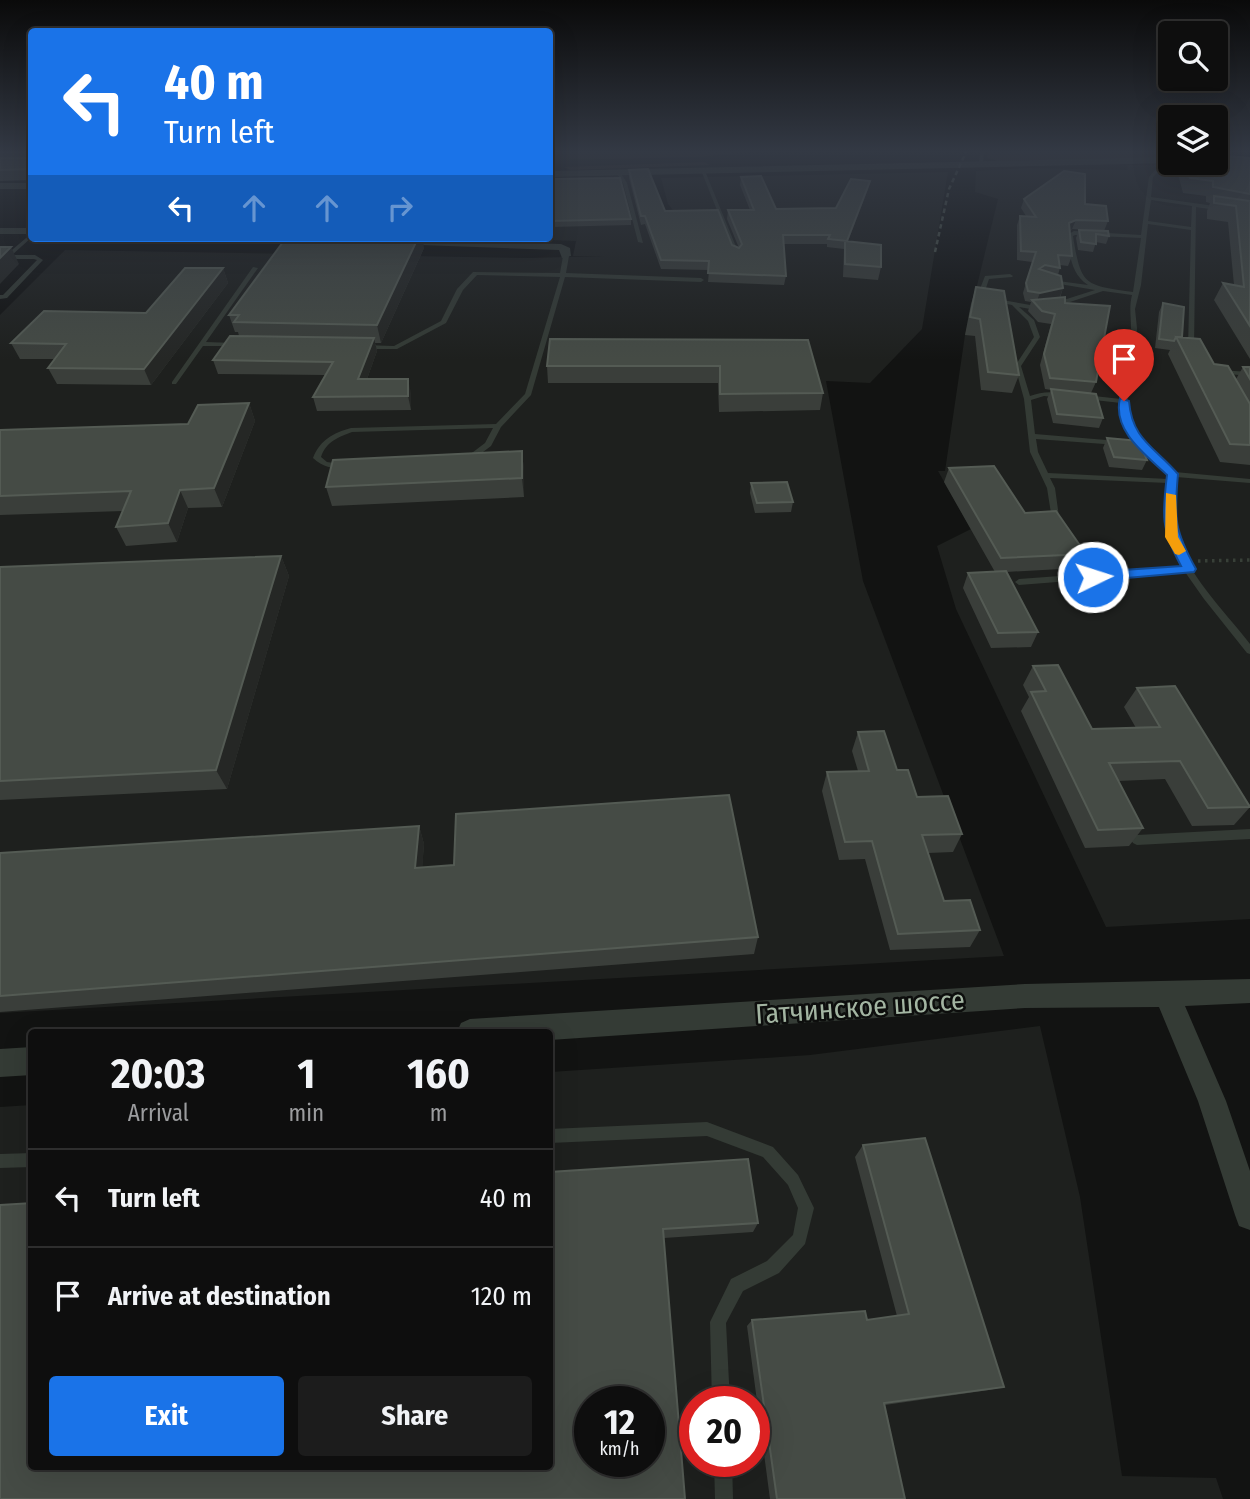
<!DOCTYPE html>
<html lang="en">
<head>
<meta charset="utf-8">
<style>
	:root { --surface:#0e0e0e; --page:#1c1c1c; --text:#f1f3f6; --muted:#9b9c9e; --line:#2e2e2e; --accent:#1a73e8 }
	body { margin:0; font-family:"Fira Sans Condensed",sans-serif; background:var(--page); color:var(--text); height:100vh; display:flex; flex-direction:column; font-size:26px; white-space:nowrap }
	* { box-sizing:border-box; margin:0 }
	p { font-size:23px; color:var(--muted) }
	.icon { flex:none; width:38px; height:38px; fill:none; stroke:currentColor; stroke-width:2; stroke-linecap:round; stroke-linejoin:round }
	.map { position:relative; flex:1; overflow:hidden }
	.side { position:absolute; left:28px; top:1029px; width:525px; height:441px; display:flex; flex-direction:column; background:var(--surface); border-radius:7px; box-shadow:0 7px 28px #0002,0 0 0 2px var(--line) }
	.side>* { flex:none }
	.banner { position:absolute; left:28px; top:28px; width:525px; height:214px; border-radius:7px; box-shadow:0 7px 28px #0002,0 0 0 2px var(--line); background:#1a73e8; color:#fff; overflow:hidden }
	.fabs { position:absolute; left:1158px; top:21px; display:grid; gap:14px }
	.fabs a { display:grid; place-items:center; width:70px; height:70px; border-radius:7px; background:var(--surface); box-shadow:0 7px 28px #0002,0 0 0 2px var(--line); font-size:35px }
	.speed { position:absolute; left:574px; top:1386px; display:flex; gap:14px; font-size:35px; font-weight:700; text-align:center }
	.speed>* { display:grid; place-content:center; width:91px; height:91px; border-radius:50%; background:var(--surface); box-shadow:0 7px 28px #0002,0 0 0 2px var(--line); line-height:1 }
	.speed small { font-size:18px; font-weight:400 }
	.speed .limit { border:10px solid #d22; background:#fff; color:#111 }
	.pin { position:absolute; display:grid; place-items:center; width:60px; height:60px; color:#fff; margin:-72px -30px; border-radius:50% 50% 50% 0; rotate:-45deg; box-shadow:0 0 7px #0007 }
	.pin .icon { rotate:45deg }
	.me { position:absolute; width:77px; margin:-38px; rotate:86deg; stroke-linejoin:round; filter:drop-shadow(0 0 5px #0008) }
	.turn { display:flex; align-items:center; gap:24px; height:147px; padding:0 21px; font-size:32px }
	.turn .icon { width:91px; height:91px; stroke-width:2.5 }
	.turn b { display:block; font-size:49px; line-height:60px }
	.lanes { display:flex; align-items:center; height:66px; padding:0 21px; background:#0003; justify-content:center; gap:35px; direction:ltr }
	.lanes .off { opacity:.35 }
	.eta { display:flex; justify-content:space-evenly; align-items:center; height:119px; text-align:center }
	.eta b { font-size:42px; font-weight:700; line-height:49px }
	.action { display:flex; gap:14px; margin-top:auto; padding:14px 21px }
	.action a { flex:1; height:80px; border-radius:7px; background:var(--accent); color:#fff; font-size:28px; font-weight:700; line-height:80px; text-align:center }
	.action a+a { background:var(--page); color:var(--text) }
	ul { padding:0; list-style:none }
	li { display:flex; align-items:center; gap:21px; height:98px; padding:0 21px; border-top:2px solid var(--line) }
	li div { flex:1 }
	li b { display:block; font-size:26px }
	li em { font-style:normal }
	.map>svg:first-child { display:block }
	.built { fill:#1e201e; fill-rule:evenodd }
	.green { fill:#2b2622 }
	.lines { fill:none; stroke-linecap:round; stroke-linejoin:round }
	.path { stroke:#384038; stroke-width:3.5; stroke-dasharray:2.5 4.5; stroke-linecap:butt }
	.service { fill:#343b35; fill-rule:evenodd }
	.minor { fill:#343b35; fill-rule:evenodd }
	.rail { stroke:#4b544c; stroke-width:2.5; stroke-dasharray:4.5 3.5; stroke-linecap:butt }
	.wall { fill:#3a3e3a }
	.shaded-wall { fill:#252725 }
	.building { fill:#454b45; stroke:#545b54; stroke-width:2; fill-rule:evenodd }
	.route { fill:#1a73e8; stroke:#114b97; stroke-width:2 }
	.slow { fill:#f59e0b }
	.labels { text-anchor:middle; dominant-baseline:central; stroke-width:5; stroke-linejoin:round; paint-order:stroke }
	.near-street-label { font-size:28px; fill:#a3b5a2; stroke:#0d0e0d }
</style>
</head>
<body>
<div class="map">
<svg width="1250" height="1499" viewBox="0 0 1250 1499">
	<rect width="100%" height="100%" fill="#121312"/>
	<path class="built" d="M1250 163V919L1106 927 956 609 937 546 971 529 938 471H945L965 335 998 199 975 192 976 171 1028 168 1128 170 1127 165Z
		M948 172 922 329 870 383 826 381 863 581 1004 956 0 1013V315L65 250 528 258 605 256H573L576 241 498 238H550V178L647 175 678 254 677 215 668 204 661 178Z
		M1040 1026 1080 1197 1122 1476 1216 1478 1223 1499H0V1107L31 1105 32 1466H550V1072L810 1055ZM590 1402H649V1461H590ZM695 1402H754V1461H695Z"/>
	<path class="green" d="M550 150H769L698 157 556 160H550Z
		M988 150H1171V158L997 161 987 158Z
		M704 162 710 165 570 170 564 167Z"/>
	<g class="lines">
		<path class="path" d="M1198 561 1250 560"/>
		<path class="service" d="M980 150H984L983 165 981 166 979 165Z
			M701 170 705 171 739 254 734 253Z
			M1155 170 1178 171 1158 172 1153 177 1151 197 1250 211V215L1196 207 1194 347 1196 351 1193 353 1191 352 1188 347 1191 230 1148 224 1141 285 1135 309 1137 328 1135 380 1127 401 1129 419 1139 439 1175 472 1250 479V483L1176 477C1174 494 1170 513 1175 531 1185 573 1224 610 1250 644V654L1247 653 1204 599 1185 572 1019 585 1015 582 1019 579 1087 574 1071 551 1075 548 1078 549 1095 573 1182 567C1166 536 1162 517 1168 483L1050 478 1055 488 1060 524 1059 526H1053L1047 488 1030 452 1024 399 1015 366 1034 337 1028 321 1012 305 981 299 978 294 985 276 1010 274 1013 276 1012 277 989 279 984 294 985 297 1036 306 1051 304 1095 290 1048 282 1051 280 1088 285C1070 273 1070 254 1067 235L1074 231 1141 235 1149 177ZM1151 200 1192 206 1191 227 1148 221ZM1075 235 1141 238 1133 292C1084 285 1081 286 1073 236ZM1103 291 1132 295C1129 307 1131 316 1131 328 1132 352 1130 376 1121 399L1085 395 1082 397 1085 399 1121 403V419L1132 440 1169 475 1168 479 1048 473 1038 452 1036 439 1118 445 1122 443 1118 441 1035 434 1031 400 1044 396 1062 398 1065 396C1054 390 1042 392 1030 396L1021 366 1040 337 1034 320 1019 307 1036 310 1052 308Z
			M616 172H620L627 183 643 243 638 242 623 183Z
			M32 233V237L12 255H35L43 260 7 298 0 299V295H3L37 260 34 259H0V255H6Z
			M566 254 569 256 566 273 701 278 704 280 701 282 565 277 531 395 501 427 491 446 467 464 460 462 485 443 493 428 352 432C338 437 326 442 321 457L327 462 347 465V469C334 469 322 467 313 458 320 440 333 433 351 428L496 424 525 394 560 277 477 275 463 290 446 323 397 349H363L360 347 363 345 394 346 441 321 457 289 473 272 560 273 563 256Z
			M253 267 258 268 206 342 235 343 238 345 237 346H203L176 384H172V382Z
			M1219 370 1250 372V376L1217 373V371Z
			M1250 829V839L1137 845 1133 843 1131 840 1133 837 1137 835Z
			M707 1122 773 1147 798 1175 814 1208 805 1244 779 1273 743 1291 726 1323 730 1402H712L710 1322 731 1279 767 1261 793 1235 798 1208 788 1185 763 1157 707 1136 550 1143V1129Z
			M32 1153V1167L0 1168V1154Z
			M714 1461H732L733 1499H715Z"/>
		<path class="minor" d="M1171 157V163L550 177V171Z
			M0 183H32V189H0Z
			M0 228H32V234H0Z
			M397 239 561 244 570 248 571 256 562 258 559 250 393 244 392 242Z
			M1250 979V1003L1185 1006 1226 1101 1250 1171V1230L1239 1226 1235 1215 1198 1101 1159 1007 1025 1008 550 1040V1032H457L461 1023 470 1019 1025 984Z
			M32 1047V1075L0 1077V1049Z"/>
		<path class="rail" d="M935 252 949 189 967 150"/>
	</g>
	<path class="wall" d="M0 150H32V180L0 181Z
		M1250 158V359L1214 300 1223 283 1234 285 1228 222 1207 219V211L1210 203 1206 202V196L1183 193 1178 174 1180 170 1176 166 1178 163Z
		M629 170 665 211 739 248 727 219 728 210H750L740 185 741 177 776 209 836 208 870 181 868 189 848 241 881 267 878 280 843 277 844 249 827 247V244H783L786 276 784 285 708 282 709 270 661 269 645 224 641 225 629 178Z
		M550 179 631 219V225L550 227Z
		M1024 199 1085 204 1108 221 1104 231 1072 229 1070 231 1072 256 1068 266 1060 265V268L1058 275 1063 288 1060 298 1065 303 1096 382 1091 393 1103 418 1099 428 1053 423 1047 399 1051 390 1045 389 1040 365 1051 324 1038 322 1028 311 1031 302 1025 301 1023 293 1032 262 1017 260V225L1020 216H1026L1021 208Z
		M1079 230 1109 236 1106 244 1096 242 1093 252 1078 250 1076 238Z
		M424 248 381 343H375L377 351 367 379 411 393V410L317 411 313 397 325 375 218 374 213 360 239 336 238 332H235L229 315Z
		M223 268 228 283 151 385 57 384 48 368 54 359H20L11 343 146 313Z
		M976 287 1019 375 1012 393 981 390 975 336 965 335 971 304Z
		M1163 303 1182 337 1214 364 1236 379 1243 367H1250V465L1220 462 1168 354 1170 350 1155 348 1159 312Z
		M808 340 823 393 820 410 719 412 718 383H548L547 366Z
		M249 403 255 421 222 507 188 508 177 542 126 546 116 527 123 511 0 515V430L188 424Z
		M1107 438 1147 460 1142 470 1109 467 1103 448Z
		M522 451 524 471V497L332 506 326 487Z
		M949 468 1025 513 1086 554 1079 568 1006 572 1038 632 1031 647 991 648 963 588 968 573 995 572 944 482Z
		M751 483 793 502 791 512 755 513 750 493Z
		M281 556 289 576 227 789 0 800V567Z
		M1033 666 1092 729 1136 728 1124 707 1137 688 1250 805V807L1234 825 1192 826 1165 779 1118 781 1143 828 1129 846 1085 848 1021 711 1029 697 1023 685Z
		M858 732 897 770 917 797 962 834 953 852 928 853 944 901 980 930 970 947 890 950 865 859 839 860 822 791 827 772 858 771 852 751Z
		M419 826 424 844 422 868 758 937 754 954 0 1012V853Z
		M863 1145 1004 1387 989 1390 885 1405 905 1499H770L747 1326 752 1320H867L897 1316 855 1157Z
		M550 1172 758 1223 753 1232 664 1238 32 1466Z"/>
	<path class="shaded-wall" d="M870 181 868 189 845 249 847 241Z
		M1076 220 1072 229 1066 233 1069 223Z
		M418 238H423L424 248 381 343 377 325Z
		M11 247 19 264 0 284V258Z
		M223 268 228 283 151 385 144 369Z
		M1063 288 1059 299 1036 303 1040 293Z
		M374 338 377 351 362 393 358 379Z
		M408 379 411 393V410L408 396Z
		M249 403 255 421 222 507 214 488Z
		M522 451 524 471V497L522 478Z
		M180 490 188 508 177 542 168 523Z
		M281 556 289 576 227 789 216 770Z
		M419 826 424 844 421 886 415 868Z"/>
	<path class="building" d="M0 150H32V169L0 170V158H27L30 154 27 151 0 152Z
		M1216 155 1250 158V194L1213 187V181L1190 178 1185 163H1216Z
		M648 169 665 211 718 210 732 245 739 248 742 244 728 210H754L741 177 761 176 776 209 836 208 851 179 870 181 847 241 828 239 830 235H783L786 276 708 273 709 261 661 260 645 216H641L629 170Z
		M1064 171 1085 174V204L1106 206 1108 221 1076 220 1069 223 1072 256 1058 255 1060 268 1045 265 1039 269 1061 276 1063 288 1040 293 1028 291 1026 283 1036 252 1021 251 1020 216 1036 217 1024 199Z
		M620 178 631 219 550 221V179Z
		M1214 196 1250 201V326L1223 283 1244 287 1236 206 1214 203Z
		M1079 230 1108 231 1109 236 1096 234V244L1081 242Z
		M286 238H418L377 325 234 322 239 315H229Z
		M845 241 881 245V267L845 264Z
		M0 247H11L0 258Z
		M185 268H223L144 369 48 368 66 344 11 343 44 311 146 313Z
		M976 287 1004 291 1019 375 988 372 980 319 970 317Z
		M1065 297V303L1110 306 1096 382 1050 378 1044 354 1055 314 1042 311 1032 300Z
		M1163 303 1184 307 1182 337H1176L1174 341 1159 339Z
		M230 336 374 338 358 379H408V396L313 397 333 362 213 360Z
		M1176 337 1200 339 1214 364 1228 366 1250 404V445L1230 444Z
		M550 339 808 340 823 393 720 394V366H547Z
		M1243 367H1250V379Z
		M1051 389 1096 394 1103 418 1057 414Z
		M249 403 214 488 180 490 168 523 116 527 131 491 0 496V430L188 424 198 405Z
		M1107 438 1139 441 1147 460 1114 457Z
		M522 451V478L326 487 333 460Z
		M994 466 1025 513 1056 511 1086 554 1001 558 949 468Z
		M787 482 793 502 757 503 751 483Z
		M281 556 216 770 0 781V567Z
		M1006 571 1038 632 998 633 968 573Z
		M1058 665 1092 729 1160 727 1137 688 1175 686 1250 807 1208 808 1180 761 1109 763 1143 828 1098 830 1031 692 1046 691 1033 666Z
		M884 731 897 770H908L917 797 948 796 962 834 922 835 944 901 970 900 980 930 898 934 872 841 845 842 827 772 869 771 858 732Z
		M729 795 758 937 0 996V853L419 826 415 868 454 865 456 814Z
		M925 1138 1004 1387 884 1403 905 1499H777L752 1320 865 1311 867 1320 909 1314 863 1145Z
		M748 1159 758 1223 663 1229 685 1499H0V1205L32 1203V1466H550V1172ZM590 1402H649V1461H590Z"/>
	<linearGradient id="sky" x2="0" y2="1"><stop stop-color="#0a0a0a"/><stop offset="0.42" stop-color="#333944"/><stop offset="1" stop-color="#333944" stop-opacity="0"/></linearGradient>
	<rect width="1250" height="360" fill="url(#sky)"/>
	<path class="route" d="M1120 398 1129 401C1132 440 1155 447 1178 474 1174 518 1174 530 1196 569L1194 572 1093 581 1086 577 1093 572 1181 566C1161 529 1162 515 1167 475 1146 455 1112 431 1120 398Z"/>
	<path class="slow" d="M1166 493 1176 495 1178 537 1186 551 1179 555 1175 554 1165 537Z"/>
	<g class="labels">
		<g class="near-street-label">
			<text transform="translate(860 1007) rotate(-4)">Гатчинское шоссе</text>
		</g>
	</g>
</svg>
<div class="fabs">
<a><svg class="icon" aria-label="search" viewBox="0 0 24 24"><circle cx="10" cy="10" r="6"/><path d="M15 15l6 6"/></svg></a>
<a><svg class="icon" aria-label="layers" viewBox="0 0 24 24"><path d="M12 4l9 5-9 5-9-5zM3 14l9 5 9-5"/></svg></a>
</div>
<div class="speed"><div>12<small>km/h</small></div><div class="limit">20</div></div>
<div class="pin" style="left:1124px;top:401px;background:#d93025"><svg class="icon" aria-label="arrive" viewBox="0 0 24 24"><path d="M6 21V4h12l-3 4 3 4H6"/></svg></div>
<svg class="me" style="left:1093px;top:577px" viewBox="-20 -20 40 40"><circle r="17" fill="#1a73e8" stroke="#fff" stroke-width="3"/><path d="M0-11L8 9 0 5-8 9z" fill="#fff"/></svg>
<div class="banner">
<div class="turn"><svg class="icon" aria-label="left" viewBox="0 0 24 24"><path d="M17 20v-9H6M10 6l-5 5 5 5"/></svg><div><b>40 m</b>Turn left</div></div>
<div class="lanes"><svg class="icon" aria-label="left" viewBox="0 0 24 24"><path d="M17 20v-9H6M10 6l-5 5 5 5"/></svg><svg class="icon off" aria-label="ahead" viewBox="0 0 24 24"><path d="M12 20V5M6 11l6-6 6 6"/></svg><svg class="icon off" aria-label="ahead" viewBox="0 0 24 24"><path d="M12 20V5M6 11l6-6 6 6"/></svg><svg class="icon off" aria-label="right" viewBox="0 0 24 24"><path d="M7 20v-9h11M14 6l5 5-5 5"/></svg></div>
</div>
<section class="side">
<div class="eta">
<div><b>20:03</b><p>Arrival</p></div>
<div><b>1</b><p>min</p></div>
<div><b>160</b><p>m</p></div>
</div>
<ul>
<li><svg class="icon" aria-label="left" viewBox="0 0 24 24"><path d="M17 20v-9H6M10 6l-5 5 5 5"/></svg><div><b>Turn left</b></div><em>40 m</em></li>
<li><svg class="icon" aria-label="arrive" viewBox="0 0 24 24"><path d="M6 21V4h12l-3 4 3 4H6"/></svg><div><b>Arrive at destination</b></div><em>120 m</em></li>
</ul>
<div class="action"><a>Exit</a><a>Share</a></div>
</section>
</div>
</body>
</html>
